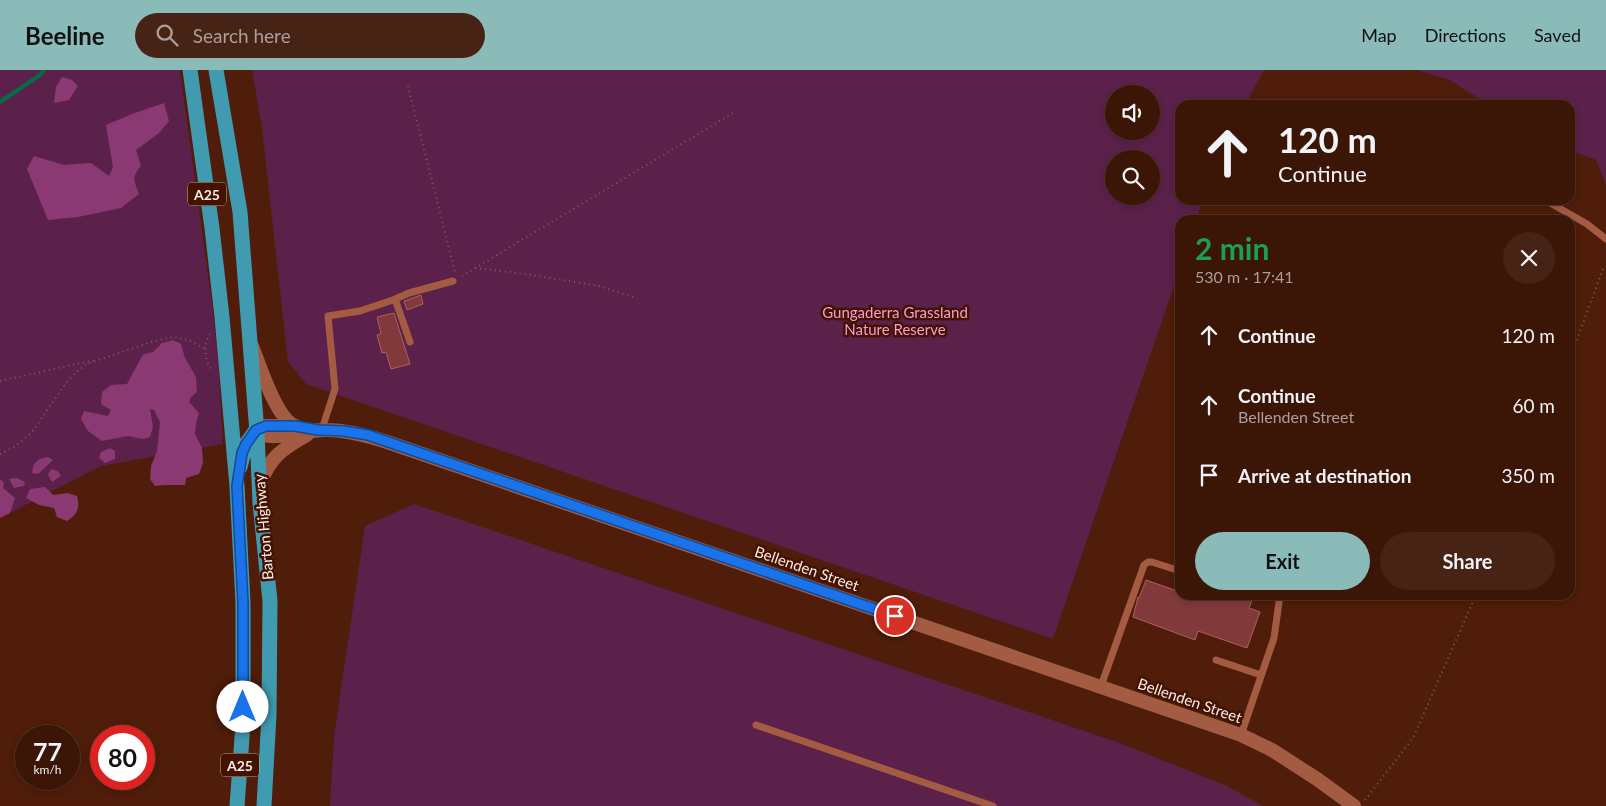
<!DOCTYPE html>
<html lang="en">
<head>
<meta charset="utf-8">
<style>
	:root { --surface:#3b1607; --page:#462315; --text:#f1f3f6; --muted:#ac9f9b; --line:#543528; --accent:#8bbbb9 }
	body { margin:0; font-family:Lato,sans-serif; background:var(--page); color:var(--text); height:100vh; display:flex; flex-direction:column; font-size:19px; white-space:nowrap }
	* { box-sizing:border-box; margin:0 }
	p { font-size:16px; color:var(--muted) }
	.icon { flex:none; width:28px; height:28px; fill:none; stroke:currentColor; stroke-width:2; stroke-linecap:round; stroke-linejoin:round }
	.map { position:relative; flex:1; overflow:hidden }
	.sheet { position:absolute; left:1175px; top:145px; width:400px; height:385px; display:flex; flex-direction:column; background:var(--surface); border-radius:15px; box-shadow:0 2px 8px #0003,0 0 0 1px var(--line) }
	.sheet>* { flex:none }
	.guide { position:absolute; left:1175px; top:30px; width:400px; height:105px; border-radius:15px; box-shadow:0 2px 8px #0003,0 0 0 1px var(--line); background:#3b1607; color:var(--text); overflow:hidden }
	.controls { position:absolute; left:1105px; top:15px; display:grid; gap:10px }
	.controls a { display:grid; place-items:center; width:55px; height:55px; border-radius:50%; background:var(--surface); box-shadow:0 2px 8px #0003,0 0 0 1px var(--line); font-size:25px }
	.speed { position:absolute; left:15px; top:655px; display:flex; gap:10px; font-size:25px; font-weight:700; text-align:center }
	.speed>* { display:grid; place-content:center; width:65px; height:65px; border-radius:50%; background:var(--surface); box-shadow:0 2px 8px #0003,0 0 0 1px var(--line); line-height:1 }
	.speed small { font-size:12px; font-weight:400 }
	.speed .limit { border:8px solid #d22; background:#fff; color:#111 }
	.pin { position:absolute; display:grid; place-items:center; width:42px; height:42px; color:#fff; margin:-21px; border:2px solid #fff; border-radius:50%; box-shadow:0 1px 5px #0007 }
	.me { position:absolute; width:55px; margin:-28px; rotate:0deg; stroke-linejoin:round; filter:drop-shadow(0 0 4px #0008) }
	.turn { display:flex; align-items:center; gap:18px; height:105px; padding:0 20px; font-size:22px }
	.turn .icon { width:65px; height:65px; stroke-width:2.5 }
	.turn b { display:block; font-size:35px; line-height:42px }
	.round { display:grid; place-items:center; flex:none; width:52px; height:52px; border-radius:26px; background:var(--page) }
	.head { display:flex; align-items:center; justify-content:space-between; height:85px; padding:0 20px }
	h1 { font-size:30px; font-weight:700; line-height:38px; color:#1e9e55 }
	.primary-button { display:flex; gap:10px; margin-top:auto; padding:10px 20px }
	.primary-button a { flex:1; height:58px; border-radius:30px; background:var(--accent); color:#111; font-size:20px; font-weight:700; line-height:58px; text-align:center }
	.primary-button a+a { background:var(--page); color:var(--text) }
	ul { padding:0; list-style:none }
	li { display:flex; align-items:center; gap:15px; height:70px; padding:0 20px }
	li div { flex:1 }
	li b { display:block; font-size:19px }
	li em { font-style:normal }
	header { display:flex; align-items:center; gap:30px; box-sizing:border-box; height:70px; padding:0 25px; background:var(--accent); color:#111 }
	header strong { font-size:24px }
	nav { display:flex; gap:28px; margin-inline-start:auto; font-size:18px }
	.search { width:350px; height:45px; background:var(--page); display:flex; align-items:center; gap:12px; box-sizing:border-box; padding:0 18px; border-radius:28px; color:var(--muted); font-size:19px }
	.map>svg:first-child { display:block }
	.green { fill:#5b214a; fill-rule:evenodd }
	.forest { fill:#8b3972 }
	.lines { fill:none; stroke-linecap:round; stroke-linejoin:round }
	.stream { stroke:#036d47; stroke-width:4 }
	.building { fill:#82393b; stroke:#ad6060 }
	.path { stroke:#855d4d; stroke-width:2; stroke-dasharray:1 4; stroke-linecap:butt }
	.service { stroke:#a35c42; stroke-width:7 }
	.minor { stroke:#a35c42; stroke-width:14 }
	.trunk { stroke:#409bb1; stroke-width:15 }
	.route-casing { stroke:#114b97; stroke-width:12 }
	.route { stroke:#1a73e8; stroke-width:9 }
	.labels { text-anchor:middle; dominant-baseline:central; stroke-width:5; stroke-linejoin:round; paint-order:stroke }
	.shield { fill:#431200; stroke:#c5aba1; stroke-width:1 }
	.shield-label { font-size:14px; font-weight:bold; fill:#fdece6 }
	.park-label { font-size:15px; fill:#f69cd7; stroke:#431200 }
	.street-label { font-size:15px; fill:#fdece6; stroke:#431200 }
</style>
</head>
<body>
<header>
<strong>Beeline</strong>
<div class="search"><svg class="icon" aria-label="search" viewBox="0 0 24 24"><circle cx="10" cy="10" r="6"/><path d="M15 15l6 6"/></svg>Search here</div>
<nav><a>Map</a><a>Directions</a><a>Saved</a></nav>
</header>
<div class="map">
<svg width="1606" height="736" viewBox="0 0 1606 736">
	<rect width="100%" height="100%" fill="#4f1d09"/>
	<path class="green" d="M0 0H180L213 242 218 289 223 374 101 396 0 448Z
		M252 0H1264L1245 35H1180V130H1203L1196 150H1180V198L1053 569 306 314 288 292 262 58ZM1114 24H1151V61H1114ZM1114 89H1151V126H1114Z
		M1416 0H1606V115L1596 90 1570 80V35H1489L1450 10Z
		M414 434 1117 672 1227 716 1263 736H330L334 666 365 456Z"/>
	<path class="forest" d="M62 7 72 10 78 16 69 30 54 33 56 17Z
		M164 33 169 51 159 63 136 80 141 96C131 107 134 111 139 124L121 138 78 147 48 150 27 99 34 86 64 95 91 93 109 106 113 97 106 55 132 44Z
		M173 270 181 274 185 288 196 307 197 322 191 327 189 332 199 343 196 353 195 364 202 378 203 393 199 404 186 408 185 415H164L155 416 150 409 151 396 157 381 160 352 154 340 150 339 153 357 150 367 143 369 128 366 102 371 88 361 81 349 84 341 108 346 111 340 101 334 102 322 111 315 127 314 141 288 144 284 153 282 162 273Z
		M110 378 115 381V389L105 393 99 388 101 382Z
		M48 387 53 390 38 404 32 403C33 392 37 389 48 387Z
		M51 399 58 401 61 406 52 412 48 405Z
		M17 408 25 412 24 416 14 418 9 409Z
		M0 409 4 413 3 418 15 428 10 443 0 448Z
		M45 417 53 425 68 423 77 426C80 438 78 444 67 451L57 447 54 438 39 435 26 428 30 419Z"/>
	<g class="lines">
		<path class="stream" d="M0 32 40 5 44 0"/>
	</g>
	<path class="building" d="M421 225 423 234 407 240 404 231Z
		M394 243 410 294 391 299 386 282 382 283 377 265 381 264 377 247Z
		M1146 510 1180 522V525H1254L1249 538 1260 542 1247 578 1198 561 1195 570 1133 547 1138 527 1139 528Z"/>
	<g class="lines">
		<path class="path" d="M408 16 455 202
			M475 198 526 204 599 216 633 227
			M462 206 733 43
			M210 264C203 275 204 290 212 301
			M1570 289 1604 196
			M0 311 95 290
			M0 384 14 377 32 362 66 313 76 302 87 294 151 272 173 267 188 270 204 278
			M1365 730 1413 668 1476 525"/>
		<path class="service" d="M1545 130 1587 154 1606 169
			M395 229 410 272
			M322 359 335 319 328 246 360 241 393 230 409 223 453 211
			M1216 590 1261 605
			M1101 616 1144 495 1148 492H1152L1180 501
			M756 655 993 736
			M1241 665 1274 568 1280 525"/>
		<path class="minor" d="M252 276C260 296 276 348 295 356
			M256 360 266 356H293
			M257 363C274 372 306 359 326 360 348 360 369 366 390 373L1241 665 1272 680 1317 709 1354 736
			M260 414C270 387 282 379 307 365"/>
		<path class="trunk" d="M190 0 212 158 222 247 237 416 243 533V654L237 736
			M216 0 240 142 257 363 260 433 270 531 269 645 264 736
			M240 397 246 374 256 360"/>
	</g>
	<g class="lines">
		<defs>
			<path id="route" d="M243 637V533L237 416 242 383 246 374 256 360 266 356H295L318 360 344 361 368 365 895 546"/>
		</defs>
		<use href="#route" class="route-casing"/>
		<use href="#route" class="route"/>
	</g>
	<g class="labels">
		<g class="shield">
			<rect x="188" y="112.5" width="38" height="23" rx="4"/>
			<rect x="221" y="683.5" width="38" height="23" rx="4"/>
		</g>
		<g class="shield-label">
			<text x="207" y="124">A25</text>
			<text x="240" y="695">A25</text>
		</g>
		<g class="park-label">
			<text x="895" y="242">Gungaderra Grassland<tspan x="895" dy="17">Nature Reserve</tspan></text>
		</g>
		<g class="street-label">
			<text transform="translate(263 457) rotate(-95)">Barton Highway</text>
			<text transform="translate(807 498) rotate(19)">Bellenden Street</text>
			<text transform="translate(1190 630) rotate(19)">Bellenden Street</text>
		</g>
	</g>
</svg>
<div class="controls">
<a><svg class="icon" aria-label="sound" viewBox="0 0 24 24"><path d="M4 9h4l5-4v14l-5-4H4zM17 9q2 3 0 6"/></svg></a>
<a><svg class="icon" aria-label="search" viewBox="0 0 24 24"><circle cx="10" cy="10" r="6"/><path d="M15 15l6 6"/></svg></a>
</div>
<div class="speed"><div>77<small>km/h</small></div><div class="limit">80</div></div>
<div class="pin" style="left:895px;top:546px;background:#d93025"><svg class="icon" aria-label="arrive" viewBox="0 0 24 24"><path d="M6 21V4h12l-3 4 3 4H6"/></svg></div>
<svg class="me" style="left:243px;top:637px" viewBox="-20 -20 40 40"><circle r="19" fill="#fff"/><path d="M0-13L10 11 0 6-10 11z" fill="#1a73e8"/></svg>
<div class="guide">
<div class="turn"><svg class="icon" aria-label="ahead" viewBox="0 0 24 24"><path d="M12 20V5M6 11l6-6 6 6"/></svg><div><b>120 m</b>Continue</div></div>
</div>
<section class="sheet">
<div class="head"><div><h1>2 min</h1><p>530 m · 17:41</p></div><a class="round"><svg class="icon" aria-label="close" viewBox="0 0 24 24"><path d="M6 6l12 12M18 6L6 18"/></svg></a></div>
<ul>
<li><svg class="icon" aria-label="ahead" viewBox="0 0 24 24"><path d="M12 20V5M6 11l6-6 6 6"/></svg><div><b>Continue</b></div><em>120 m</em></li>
<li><svg class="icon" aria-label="ahead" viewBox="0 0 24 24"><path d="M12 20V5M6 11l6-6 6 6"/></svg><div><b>Continue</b><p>Bellenden Street</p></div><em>60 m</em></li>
<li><svg class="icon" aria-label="arrive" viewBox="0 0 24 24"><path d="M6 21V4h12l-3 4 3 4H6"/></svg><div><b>Arrive at destination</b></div><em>350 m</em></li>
</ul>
<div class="primary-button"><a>Exit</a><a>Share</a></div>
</section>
</div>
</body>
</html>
